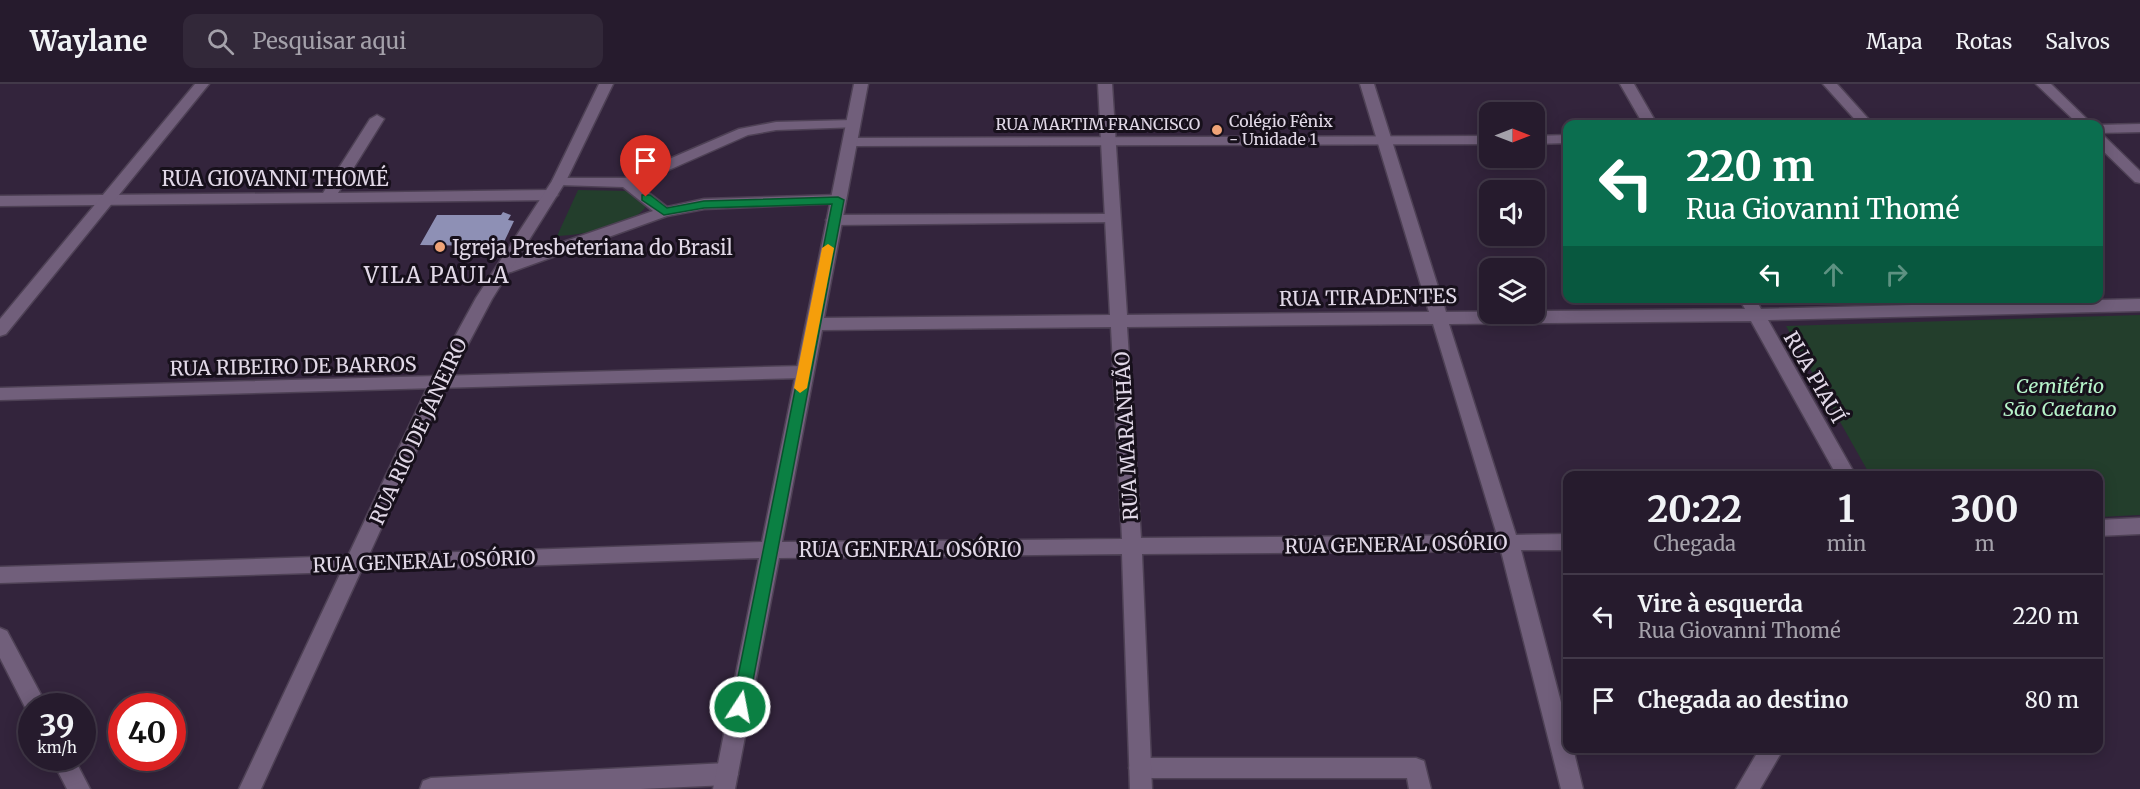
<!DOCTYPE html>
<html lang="pt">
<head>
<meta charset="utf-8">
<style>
	:root { --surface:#261b2d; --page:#322839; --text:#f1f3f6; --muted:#a4a1aa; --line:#423949 }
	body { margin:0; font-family:Merriweather,serif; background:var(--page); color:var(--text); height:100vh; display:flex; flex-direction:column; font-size:22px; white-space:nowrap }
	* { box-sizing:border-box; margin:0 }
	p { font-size:20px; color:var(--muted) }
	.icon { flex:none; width:33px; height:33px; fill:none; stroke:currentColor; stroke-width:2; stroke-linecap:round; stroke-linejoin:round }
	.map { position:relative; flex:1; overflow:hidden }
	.side { position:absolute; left:1563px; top:387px; width:540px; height:282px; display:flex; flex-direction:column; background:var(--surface); border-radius:12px; box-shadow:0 3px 15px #0003,0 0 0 2px var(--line) }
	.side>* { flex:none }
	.hud { position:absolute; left:1563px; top:36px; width:540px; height:183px; border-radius:12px; box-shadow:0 3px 15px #0003,0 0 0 2px var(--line); background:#0b6e4f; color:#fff; overflow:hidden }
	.needle { width:39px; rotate:90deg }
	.buttons { position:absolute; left:1479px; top:18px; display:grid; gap:12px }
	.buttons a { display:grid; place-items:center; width:66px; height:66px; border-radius:12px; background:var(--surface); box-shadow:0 3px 15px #0003,0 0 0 2px var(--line); font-size:30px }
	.speed { position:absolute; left:18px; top:609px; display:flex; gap:12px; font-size:30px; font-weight:700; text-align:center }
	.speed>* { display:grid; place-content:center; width:78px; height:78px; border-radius:50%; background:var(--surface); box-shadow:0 3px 15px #0003,0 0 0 2px var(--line); line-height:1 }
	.speed small { font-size:15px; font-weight:400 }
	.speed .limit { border:9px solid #d22; background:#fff; color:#111 }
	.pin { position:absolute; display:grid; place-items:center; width:51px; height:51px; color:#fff; margin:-62px -26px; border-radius:50% 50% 50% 0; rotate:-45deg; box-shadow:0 0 6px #0007 }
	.pin .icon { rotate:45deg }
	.me { position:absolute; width:66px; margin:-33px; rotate:11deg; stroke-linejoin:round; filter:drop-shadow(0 0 4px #0008) }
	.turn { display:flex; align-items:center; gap:21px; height:126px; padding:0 24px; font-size:27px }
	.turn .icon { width:78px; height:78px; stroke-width:2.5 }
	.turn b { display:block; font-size:42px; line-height:51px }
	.lanes { display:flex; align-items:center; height:57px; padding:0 24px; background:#0003; justify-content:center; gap:30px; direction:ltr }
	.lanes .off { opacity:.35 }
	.eta { display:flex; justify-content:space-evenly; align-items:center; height:102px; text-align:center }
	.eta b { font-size:36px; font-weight:700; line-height:42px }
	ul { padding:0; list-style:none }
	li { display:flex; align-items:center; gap:18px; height:84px; padding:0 24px; border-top:2px solid var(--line) }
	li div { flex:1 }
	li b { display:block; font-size:22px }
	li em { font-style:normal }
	header { display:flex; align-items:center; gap:36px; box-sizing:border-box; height:84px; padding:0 30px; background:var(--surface); border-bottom:2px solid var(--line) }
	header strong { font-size:28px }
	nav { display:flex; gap:33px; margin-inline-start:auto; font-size:21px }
	.search { width:420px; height:54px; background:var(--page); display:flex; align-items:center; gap:15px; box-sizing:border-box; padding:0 21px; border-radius:12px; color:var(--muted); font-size:22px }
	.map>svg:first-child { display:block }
	.green { fill:#233e2c }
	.building { fill:#8e90b5 }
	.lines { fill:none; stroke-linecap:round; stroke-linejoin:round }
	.street-casing { stroke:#4e4155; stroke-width:3 }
	.secondary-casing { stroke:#4e4155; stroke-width:3 }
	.street { fill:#715f7b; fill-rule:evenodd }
	.secondary { fill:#715f7b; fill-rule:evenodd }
	.route { fill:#0b8043; stroke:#07532c; stroke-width:1.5 }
	.slow { fill:#f59e0b }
	.poi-dot { fill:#efa377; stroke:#17101b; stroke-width:2 }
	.labels { text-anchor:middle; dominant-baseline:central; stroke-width:6; stroke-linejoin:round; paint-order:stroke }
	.far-poi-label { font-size:16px; fill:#e1d8e7; stroke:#17101b; text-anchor:start }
	.far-street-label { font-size:16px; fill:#e1d8e7; stroke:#17101b }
	.street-label { font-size:20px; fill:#e1d8e7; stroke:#17101b }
	.poi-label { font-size:20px; fill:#e1d8e7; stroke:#17101b; text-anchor:start }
	.park-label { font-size:20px; font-style:italic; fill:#b6f3c9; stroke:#17101b }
	.quarter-label { font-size:22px; letter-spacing:1.5px; fill:#e1d8e7; stroke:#17101b }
</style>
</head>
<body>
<header>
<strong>Waylane</strong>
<div class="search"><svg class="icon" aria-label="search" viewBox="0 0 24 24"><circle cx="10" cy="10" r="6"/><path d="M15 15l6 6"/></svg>Pesquisar aqui</div>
<nav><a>Mapa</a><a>Rotas</a><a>Salvos</a></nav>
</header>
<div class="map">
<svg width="2140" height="705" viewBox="0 0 2140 705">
	<rect width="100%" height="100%" fill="#33243c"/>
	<path class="green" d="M578 106 629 107 647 121C634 143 582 151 557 152Z
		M2140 231V431L2099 433 2098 392 1870 391 1786 242Z"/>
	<path class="building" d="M503 128 511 131 508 136 514 137 504 158 493 162 420 161 437 131H501Z"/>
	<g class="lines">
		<defs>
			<path id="street" d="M1823 0H1837L1873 40H1859Z
				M2036 0H2051L2092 40H2078Z
				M377 31 384 35 338 109 551 106 558 111 551 116 0 122V112L323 109 370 35Z
				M853 36 858 37V43L776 46 748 51 637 100 667 123 704 115 838 111 843 113 845 116 843 119 704 125 667 132 511 188 505 189 497 184 499 180 653 127 623 103 559 101 554 100 552 97 554 94H625L739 45 776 38Z
				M2140 40V48L2098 49V41Z
				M2098 50 2103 51 2140 87V99L2135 98 2098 62Z
				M1568 51V59L1534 60V52Z
				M1490 52V60L850 62 843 58 850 54Z
				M1111 130 1116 132 1119 135 1116 138 834 141 826 136 834 131Z
				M803 282 812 288 803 294 0 316V304Z
				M0 544 7 547 47 622H32V630L28 629 0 574Z
				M51 674H74L90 705H67Z
				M1140 674H1416L1424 677 1431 705H1409L1407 694H1140L1132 691 1129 684 1132 677Z
				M727 679 735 683 738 690 735 697 727 701 641 705H420L423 697 431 694Z"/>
			<path id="secondary" d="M195 0H209L6 250 0 252V235Z
				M599 0H613L566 97 492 215 447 300 369 471 762 458 854 0H868L824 234 1110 231 1098 0H1112L1127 231 1429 228 1360 0H1374L1446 228 1745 225 1739 214H1755L1761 225 2140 215V227L1768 236 1856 392H1837L1751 237 1449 240 1516 451 1568 450V466H1521L1568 645V664H1573L1583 705H1561L1501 467 1142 470 1152 705H1130L1122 470 779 474 735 705H713L759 474 361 487 261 705H239L341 488 0 499V483L348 472 429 300 476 214 552 97ZM1433 240 1497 451 1141 454 1127 243ZM1111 243 1122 455 782 458 822 246Z
				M1620 0H1634L1657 40H1643Z
				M2140 434V450L2098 452V436Z
				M1760 664H1784L1760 705H1736Z"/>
		</defs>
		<use href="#street" class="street-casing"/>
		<use href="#secondary" class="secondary-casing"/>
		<use href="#street" class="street"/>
		<use href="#secondary" class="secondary"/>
	</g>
	<path class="route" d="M642 111H650L667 124 704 117 838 113 844 116 748 623 746 628 740 631 734 628 732 623 832 120 704 124 664 131 642 116Z"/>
	<path class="slow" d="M828 160 834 164 807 304 800 309 794 304 822 164Z"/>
	<g class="poi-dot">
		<circle cx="1217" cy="46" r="6"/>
		<circle cx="440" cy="163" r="6"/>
	</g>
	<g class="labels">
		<g class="far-poi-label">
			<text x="1229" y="37">Colégio Fênix<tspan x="1229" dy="18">- Unidade 1</tspan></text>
		</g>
		<g class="far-street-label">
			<text x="1098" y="40">RUA MARTIM FRANCISCO</text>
		</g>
		<g class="street-label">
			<text x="275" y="94">RUA GIOVANNI THOMÉ</text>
			<text transform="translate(1368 213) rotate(-1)">RUA TIRADENTES</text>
			<text transform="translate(293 282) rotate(-1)">RUA RIBEIRO DE BARROS</text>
			<text transform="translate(1815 293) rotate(60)">RUA PIAUÍ</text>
			<text transform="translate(418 347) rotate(-65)">RUA RIO DE JANEIRO</text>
			<text transform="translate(1126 352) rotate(-93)">RUA MARANHÃO</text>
			<text transform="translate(1396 460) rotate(-1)">RUA GENERAL OSÓRIO</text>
			<text x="910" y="465">RUA GENERAL OSÓRIO</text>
			<text transform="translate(424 477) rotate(-2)">RUA GENERAL OSÓRIO</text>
		</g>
		<g class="poi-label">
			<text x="452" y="163">Igreja Presbeteriana do Brasil</text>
		</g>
		<g class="park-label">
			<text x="2060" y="301">Cemitério<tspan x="2060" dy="23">São Caetano</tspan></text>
		</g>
		<g class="quarter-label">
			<text x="437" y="191">VILA PAULA</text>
		</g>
	</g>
</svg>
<div class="buttons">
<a><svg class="needle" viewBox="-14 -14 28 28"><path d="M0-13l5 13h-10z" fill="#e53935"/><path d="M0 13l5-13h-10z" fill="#a4a1aa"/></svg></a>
<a><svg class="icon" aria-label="sound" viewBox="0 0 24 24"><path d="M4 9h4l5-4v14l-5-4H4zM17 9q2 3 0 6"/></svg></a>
<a><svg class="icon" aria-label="layers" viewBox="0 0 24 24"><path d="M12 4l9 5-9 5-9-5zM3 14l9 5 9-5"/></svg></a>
</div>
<div class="speed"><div>39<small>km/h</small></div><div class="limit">40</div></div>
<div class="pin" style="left:646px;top:113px;background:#d93025"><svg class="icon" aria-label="arrive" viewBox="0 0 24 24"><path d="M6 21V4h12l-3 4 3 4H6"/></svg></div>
<svg class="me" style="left:740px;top:623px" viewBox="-20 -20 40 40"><circle r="17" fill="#0b8043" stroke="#fff" stroke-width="3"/><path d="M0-11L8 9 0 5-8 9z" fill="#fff"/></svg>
<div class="hud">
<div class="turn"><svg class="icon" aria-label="left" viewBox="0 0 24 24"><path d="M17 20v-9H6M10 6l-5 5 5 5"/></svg><div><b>220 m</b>Rua Giovanni Thomé</div></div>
<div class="lanes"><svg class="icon" aria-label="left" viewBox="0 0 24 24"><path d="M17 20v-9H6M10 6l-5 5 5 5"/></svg><svg class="icon off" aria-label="ahead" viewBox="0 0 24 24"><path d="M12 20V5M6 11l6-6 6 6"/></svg><svg class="icon off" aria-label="right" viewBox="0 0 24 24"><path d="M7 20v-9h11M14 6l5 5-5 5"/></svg></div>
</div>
<section class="side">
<div class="eta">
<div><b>20:22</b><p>Chegada</p></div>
<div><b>1</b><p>min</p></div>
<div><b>300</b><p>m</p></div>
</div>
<ul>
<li><svg class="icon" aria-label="left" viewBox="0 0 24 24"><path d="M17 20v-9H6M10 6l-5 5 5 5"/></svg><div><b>Vire à esquerda</b><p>Rua Giovanni Thomé</p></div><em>220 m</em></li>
<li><svg class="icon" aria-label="arrive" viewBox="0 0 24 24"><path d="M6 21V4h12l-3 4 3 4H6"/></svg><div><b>Chegada ao destino</b></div><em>80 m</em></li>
</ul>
</section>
</div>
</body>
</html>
